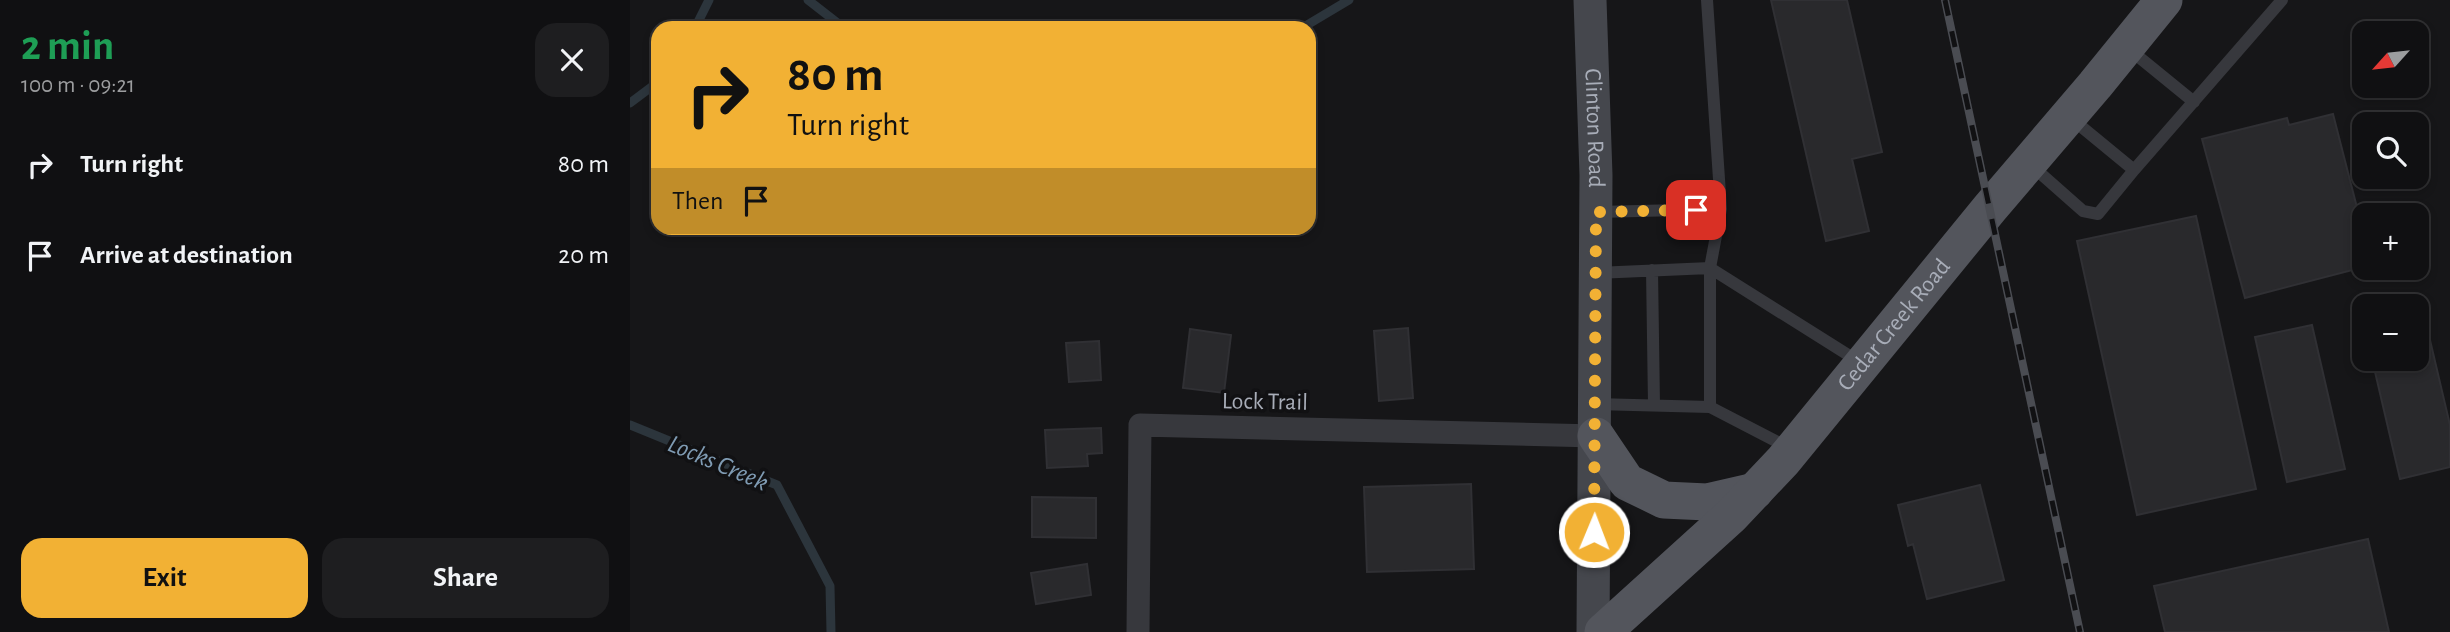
<!DOCTYPE html>
<html lang="en">
<head>
<meta charset="utf-8">
<style>
	:root { --surface:#101012; --page:#1e1e20; --text:#f1f3f6; --muted:#9c9d9f; --line:#303032; --accent:#f2b134 }
	body { margin:0; font-family:"Alegreya Sans",sans-serif; background:var(--page); color:var(--text); height:100vh; display:flex; flex-direction:column; font-size:26px; white-space:nowrap }
	* { box-sizing:border-box; margin:0 }
	p { font-size:23px; color:var(--muted) }
	.icon { flex:none; width:38px; height:38px; fill:none; stroke:currentColor; stroke-width:2; stroke-linecap:round; stroke-linejoin:round }
	.map { position:relative; flex:1; overflow:hidden }
	.panel { display:flex; flex-direction:column; background:var(--surface); width:630px }
	.panel>* { flex:none }
	.hud { position:absolute; left:21px; top:21px; width:665px; height:214px; border-radius:21px; box-shadow:0 4px 10px #0003,0 0 0 2px var(--line); background:#f2b134; color:#111; overflow:hidden }
	.needle { width:46px; rotate:243deg }
	.fabs { position:absolute; left:1722px; top:21px; display:grid; gap:14px }
	.fabs a { display:grid; place-items:center; width:77px; height:77px; border-radius:14px; background:var(--surface); box-shadow:0 4px 10px #0003,0 0 0 2px var(--line); font-size:35px }
	.pin { position:absolute; display:grid; place-items:center; width:60px; height:60px; color:#fff; margin:-30px; border-radius:14px; box-shadow:0 4px 10px #0006 }
	.me { position:absolute; width:77px; margin:-38px; rotate:1deg; stroke-linejoin:round; filter:drop-shadow(0 0 5px #0008) }
	.turn { display:flex; align-items:center; gap:24px; height:147px; padding:0 21px; font-size:32px }
	.turn .icon { width:91px; height:91px; stroke-width:2.5 }
	.turn b { display:block; font-size:49px; line-height:60px }
	.then { display:flex; align-items:center; height:66px; padding:0 21px; background:#0003; gap:14px; font-size:26px }
	.round { display:grid; place-items:center; flex:none; width:74px; height:74px; border-radius:21px; background:var(--page) }
	.headline { display:flex; align-items:center; justify-content:space-between; height:119px; padding:0 21px }
	h1 { font-size:42px; font-weight:700; line-height:52px; color:#1e9e55 }
	.button { display:flex; gap:14px; margin-top:auto; padding:14px 21px }
	.button a { flex:1; height:80px; border-radius:21px; background:var(--accent); color:#111; font-size:28px; font-weight:700; line-height:80px; text-align:center }
	.button a+a { background:var(--page); color:var(--text) }
	ul { padding:0; list-style:none }
	li { display:flex; align-items:center; gap:21px; height:91px; padding:0 21px }
	li div { flex:1 }
	li b { display:block; font-size:26px }
	li em { font-style:normal }
	main { display:flex; flex:1; min-height:0 }
	.map>svg:first-child { display:block }
	.lines { fill:none; stroke-linecap:round; stroke-linejoin:round }
	.stream { stroke:#2c353c; stroke-width:9 }
	.building { fill:#29292c; stroke:#303034; stroke-width:2 }
	.lane { stroke:#37383d; stroke-width:12 }
	.street { stroke:#37383d; stroke-width:23 }
	.secondary { stroke:#45474d; stroke-width:33 }
	.primary { stroke:#53555c; stroke-width:37 }
	.rail-casing { stroke:#4a4c52; stroke-width:8 }
	.rail { stroke:#111113; stroke-width:5; stroke-dasharray:16; stroke-linecap:butt }
	.route { stroke:#f2b134; stroke-width:12; stroke-dasharray:0 21.6 }
	.labels { text-anchor:middle; dominant-baseline:central; stroke-width:7; stroke-linejoin:round; paint-order:stroke }
	.street-label { font-size:24px; fill:#a8adb8; stroke:#111113 }
	.water-label { font-size:26px; font-style:italic; fill:#7f9bb3; stroke:#111113 }
</style>
</head>
<body>
<main>
<section class="panel">
<div class="headline"><div><h1>2 min</h1><p>100 m · 09:21</p></div><a class="round"><svg class="icon" aria-label="close" viewBox="0 0 24 24"><path d="M6 6l12 12M18 6L6 18"/></svg></a></div>
<ul>
<li><svg class="icon" aria-label="right" viewBox="0 0 24 24"><path d="M7 20v-9h11M14 6l5 5-5 5"/></svg><div><b>Turn right</b></div><em>80 m</em></li>
<li><svg class="icon" aria-label="arrive" viewBox="0 0 24 24"><path d="M6 21V4h12l-3 4 3 4H6"/></svg><div><b>Arrive at destination</b></div><em>20 m</em></li>
</ul>
<div class="button"><a>Exit</a><a>Share</a></div>
</section>
<div class="map">
<svg width="1820" height="632" viewBox="0 0 1820 632">
	<rect width="100%" height="100%" fill="#161618"/>
	<g class="lines">
		<path class="stream" d="M178 0 214 28
			M65 28 79 0
			M672 28 719 0
			M0 103 28 82
			M0 425 147 485 200 586 201 632"/>
	</g>
	<path class="building" d="M1141 0H1217L1252 152 1222 159 1239 231 1196 241Z
		M1703 114 1734 235V267L1615 298 1572 139 1657 118 1659 125Z
		M1566 216 1626 489 1507 515 1447 241Z
		M1792 306 1820 425V467L1770 479 1742 359H1787V307Z
		M1682 325 1715 469 1657 482 1625 337Z
		M778 328 783 398 749 401 744 331Z
		M560 329 601 335 594 393 553 388Z
		M469 341 471 380 439 382 436 343Z
		M471 428 472 453 457 454 458 466 417 468 415 430Z
		M841 484 844 569 737 572 734 487Z
		M1350 485 1374 580 1297 599 1283 544 1278 546 1268 505Z
		M402 497 466 498V538L402 537Z
		M1738 539 1759 632H1535L1524 586Z
		M457 564 461 595 406 604 401 573Z"/>
	<g class="lines">
		<path class="lane" d="M1077 0 1091 209 1080 268 1231 363
			M1499 49 1564 102
			M1442 119 1504 170
			M1401 165 1453 211 1468 214 1504 170 1652 0
			M967 212 1091 209
			M1022 270 1024 405
			M966 273 1080 268V407L1159 448
			M965 404 1080 407"/>
		<path class="street" d="M508 632 510 425 966 436"/>
		<path class="secondary" id="s1" d="M960 0 966 175 963 632"/>
		<g class="primary">
			<path d="M966 436 997 482 1034 500 1077 502 1125 491"/>
			<path id="s2" d="M973 632 1101 516 1153 461 1360 208 1465 85 1534 0"/>
		</g>
		<defs>
			<path id="rail" d="M1315 0 1450 632"/>
		</defs>
		<use href="#rail" class="rail-casing"/>
		<use href="#rail" class="rail"/>
	</g>
	<g class="lines">
		<path class="route" d="M964 532 966 212 1066 210"/>
	</g>
	<g class="labels">
		<g class="street-label">
			<text stroke="none"><textPath href="#s1" startOffset="128">Clinton Road</textPath></text>
			<text stroke="none"><textPath href="#s2" startOffset="424">Cedar Creek Road</textPath></text>
			<text transform="translate(635 402) rotate(1)">Lock Trail</text>
		</g>
		<g class="water-label">
			<text transform="translate(88 463) rotate(23)">Locks Creek</text>
		</g>
	</g>
</svg>
<div class="fabs">
<a><svg class="needle" viewBox="-14 -14 28 28"><path d="M0-13l5 13h-10z" fill="#e53935"/><path d="M0 13l5-13h-10z" fill="#9c9d9f"/></svg></a>
<a><svg class="icon" aria-label="search" viewBox="0 0 24 24"><circle cx="10" cy="10" r="6"/><path d="M15 15l6 6"/></svg></a>
<a>+</a>
<a>−</a>
</div>
<div class="pin" style="left:1066px;top:210px;background:#d93025"><svg class="icon" aria-label="arrive" viewBox="0 0 24 24"><path d="M6 21V4h12l-3 4 3 4H6"/></svg></div>
<svg class="me" style="left:964px;top:532px" viewBox="-20 -20 40 40"><circle r="17" fill="#f2b134" stroke="#fff" stroke-width="3"/><path d="M0-11L8 9 0 5-8 9z" fill="#fff"/></svg>
<div class="hud">
<div class="turn"><svg class="icon" aria-label="right" viewBox="0 0 24 24"><path d="M7 20v-9h11M14 6l5 5-5 5"/></svg><div><b>80 m</b>Turn right</div></div>
<div class="then">Then<svg class="icon" aria-label="arrive" viewBox="0 0 24 24"><path d="M6 21V4h12l-3 4 3 4H6"/></svg></div>
</div>
</div>
</main>
</body>
</html>
